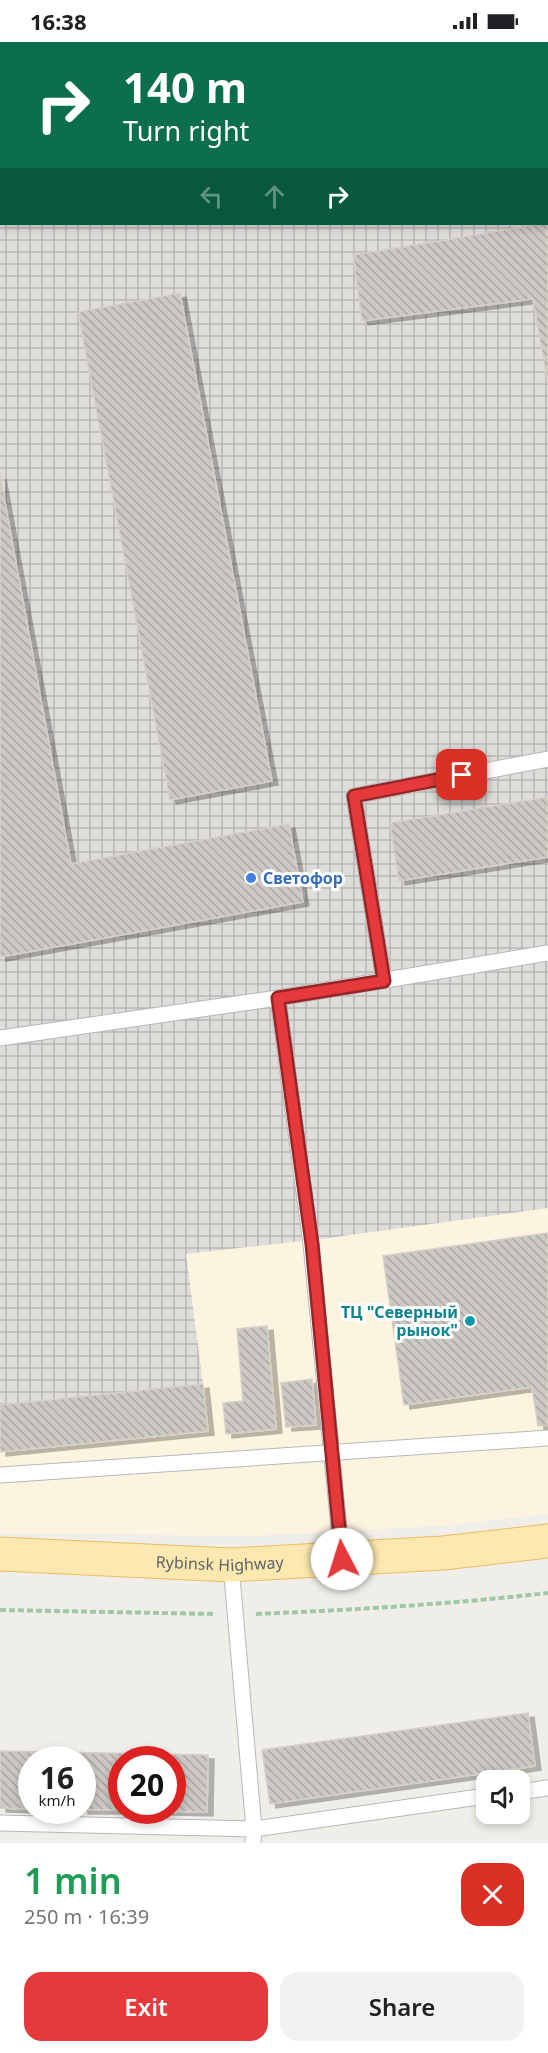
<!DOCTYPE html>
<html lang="en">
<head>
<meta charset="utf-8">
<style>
	:root { --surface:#fff; --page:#f2f2f2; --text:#202124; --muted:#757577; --accent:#e5393b }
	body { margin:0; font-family:"Noto Sans",sans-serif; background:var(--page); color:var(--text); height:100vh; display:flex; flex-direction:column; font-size:22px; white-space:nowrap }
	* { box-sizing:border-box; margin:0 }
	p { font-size:20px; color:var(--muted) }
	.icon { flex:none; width:33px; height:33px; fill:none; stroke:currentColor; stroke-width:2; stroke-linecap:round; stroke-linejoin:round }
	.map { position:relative; height:1801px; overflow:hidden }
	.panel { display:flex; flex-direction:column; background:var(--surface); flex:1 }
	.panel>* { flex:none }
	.guide { position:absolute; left:0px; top:0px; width:549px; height:183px; box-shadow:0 3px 9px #0003; background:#0b6e4f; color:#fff; overflow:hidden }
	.buttons { position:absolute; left:476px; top:1728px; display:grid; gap:12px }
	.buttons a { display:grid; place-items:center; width:54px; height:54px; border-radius:12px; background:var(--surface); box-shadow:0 3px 9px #0003; font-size:30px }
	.speed { position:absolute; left:18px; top:1704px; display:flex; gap:12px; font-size:30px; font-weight:700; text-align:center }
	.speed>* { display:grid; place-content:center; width:78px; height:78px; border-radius:50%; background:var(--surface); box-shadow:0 3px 9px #0003; line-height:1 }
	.speed small { font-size:15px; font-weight:400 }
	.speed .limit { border:9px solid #d22; background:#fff; color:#111 }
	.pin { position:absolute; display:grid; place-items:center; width:51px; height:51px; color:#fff; margin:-26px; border-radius:12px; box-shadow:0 3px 9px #0006 }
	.me { position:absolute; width:66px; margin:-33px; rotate:355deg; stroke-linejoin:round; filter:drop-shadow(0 0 4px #0008) }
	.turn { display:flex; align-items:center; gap:21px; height:126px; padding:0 24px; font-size:27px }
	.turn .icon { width:78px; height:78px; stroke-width:2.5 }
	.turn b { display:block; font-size:42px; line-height:51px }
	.lanes { display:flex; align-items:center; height:57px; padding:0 24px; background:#0003; justify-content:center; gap:30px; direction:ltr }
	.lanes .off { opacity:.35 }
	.round { display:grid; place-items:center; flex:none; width:63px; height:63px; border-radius:18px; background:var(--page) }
	.summary { display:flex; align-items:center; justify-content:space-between; height:102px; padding:0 24px }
	h1 { font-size:36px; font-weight:600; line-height:45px; color:#1e9e55 }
	.button { display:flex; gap:12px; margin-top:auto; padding:12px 24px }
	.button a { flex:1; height:69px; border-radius:18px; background:var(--accent); color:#fff; font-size:24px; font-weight:600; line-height:69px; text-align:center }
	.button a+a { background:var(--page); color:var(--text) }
	.status { display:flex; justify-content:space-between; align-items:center; height:42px; padding:0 30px; background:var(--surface); direction:ltr }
	.status svg { height:16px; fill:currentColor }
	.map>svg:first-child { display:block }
	.commercial { fill:#fdf4e0 }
	.industrial { fill:url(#industrial-grid); fill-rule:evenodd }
	.building { fill:url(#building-back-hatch); stroke:#d5cfc6; stroke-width:1.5; filter:url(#shadow) }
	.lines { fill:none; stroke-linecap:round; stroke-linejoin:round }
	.lane-casing { stroke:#b5b8bb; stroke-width:17 }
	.primary-casing { stroke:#eeba63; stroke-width:35 }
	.path { stroke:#9fc8a7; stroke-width:4; stroke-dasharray:6 3; stroke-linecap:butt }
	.lane { stroke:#fff; stroke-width:15 }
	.primary { stroke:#fde9b0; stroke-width:33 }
	.route-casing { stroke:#952526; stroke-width:15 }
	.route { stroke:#e5393b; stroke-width:10 }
	.shop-dot { fill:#3f7fe0; stroke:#fff; stroke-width:2 }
	.culture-dot { fill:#0f9aa8; stroke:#fff; stroke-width:2 }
	.labels { text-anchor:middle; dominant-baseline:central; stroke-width:6; stroke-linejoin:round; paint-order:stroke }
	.shop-label { font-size:16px; font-weight:bold; fill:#366cbe; stroke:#fff; text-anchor:start }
	.culture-label { font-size:16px; font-weight:bold; fill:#0d838f; stroke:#fff; text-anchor:end }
	.street-label { font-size:16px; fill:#5f6367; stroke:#fff }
</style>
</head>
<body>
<div class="status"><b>16:38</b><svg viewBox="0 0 49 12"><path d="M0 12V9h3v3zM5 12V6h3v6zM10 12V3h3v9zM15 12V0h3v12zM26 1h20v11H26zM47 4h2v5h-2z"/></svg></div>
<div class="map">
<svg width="548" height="1801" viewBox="0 0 548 1801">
	<defs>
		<pattern id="industrial-grid" width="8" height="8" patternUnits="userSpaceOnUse" patternTransform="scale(1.5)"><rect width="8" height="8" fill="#dfddda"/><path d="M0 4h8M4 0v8" fill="none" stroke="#b8b7b5"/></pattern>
		<pattern id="building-back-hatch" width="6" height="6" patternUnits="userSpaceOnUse" patternTransform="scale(1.5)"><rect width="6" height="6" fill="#ccc9c4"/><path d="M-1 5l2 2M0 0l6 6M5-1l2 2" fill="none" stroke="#a9a7a3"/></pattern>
		<filter id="shadow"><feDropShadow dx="6" dy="4" stdDeviation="0" flood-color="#0004"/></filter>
	</defs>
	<rect width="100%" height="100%" fill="#f0eee8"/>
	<path class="commercial" d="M548 1166V1472L438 1484 250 1494 0 1491V1363L203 1342 185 1212 328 1196Z"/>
	<path class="industrial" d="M0 0H548V1166L328 1196 186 1212 203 1342 0 1363ZM2 2H548V182H2Z"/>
	<path class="building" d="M17 0H136V2H17Z
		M242 0H389V2H242Z
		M389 0H435L426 2Z
		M548 181V342L533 257 362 279 353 213Z
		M180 251 272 739 170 758 78 270Z
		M0 433 71 822 289 782 303 860 0 915Z
		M548 755V815L399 839 390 781Z
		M548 1191V1383L538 1384 532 1345 404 1363 383 1214Z
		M267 1284 276 1387 226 1392 223 1361 243 1359 237 1287Z
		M312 1337 316 1383 286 1385 281 1341Z
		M203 1342 208 1389 0 1410V1363Z
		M528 1671 535 1724 270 1762 262 1708Z
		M0 1709 208 1713 207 1770 127 1768H172V1718H122V1768H82V1718H32V1767L0 1766Z"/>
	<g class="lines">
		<defs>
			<path id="lane" d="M384 939 354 754 548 717
				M278 956 311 1202 342 1517
				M0 996 278 956 548 911
				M0 1433 548 1396
				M231 1523 254 1787 253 1801
				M519 1750 548 1746
				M0 1781 254 1787 486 1754"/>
			<g id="primary">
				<path id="s1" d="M0 1512 231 1523 443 1511 548 1499"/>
			</g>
		</defs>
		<use href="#lane" class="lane-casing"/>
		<use href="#primary" class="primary-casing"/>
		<path class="path" d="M0 1568 215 1572
			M256 1572C353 1568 451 1562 548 1551"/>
		<use href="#lane" class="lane"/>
		<use href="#primary" class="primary"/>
	</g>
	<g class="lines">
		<defs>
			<path id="route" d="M342 1517 312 1202 278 956 384 939 354 754 462 733"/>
		</defs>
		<use href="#route" class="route-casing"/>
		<use href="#route" class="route"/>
	</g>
	<circle class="shop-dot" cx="251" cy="836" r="6"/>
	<circle class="culture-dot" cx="470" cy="1279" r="6"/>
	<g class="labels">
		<g class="shop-label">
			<text x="263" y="836">Светофор</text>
		</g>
		<g class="culture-label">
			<text x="458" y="1270">ТЦ "Северный<tspan x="458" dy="18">рынок"</tspan></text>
		</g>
		<g class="street-label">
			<text stroke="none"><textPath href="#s1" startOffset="220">Rybinsk Highway</textPath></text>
		</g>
	</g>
</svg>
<div class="buttons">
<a><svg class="icon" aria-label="sound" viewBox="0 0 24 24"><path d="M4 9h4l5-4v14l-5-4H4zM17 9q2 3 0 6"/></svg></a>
</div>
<div class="speed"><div>16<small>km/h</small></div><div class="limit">20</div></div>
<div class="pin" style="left:462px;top:733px;background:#d93025"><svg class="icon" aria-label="arrive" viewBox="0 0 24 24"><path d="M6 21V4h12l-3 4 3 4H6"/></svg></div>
<svg class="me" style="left:342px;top:1517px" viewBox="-20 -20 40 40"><circle r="19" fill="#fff"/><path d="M0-13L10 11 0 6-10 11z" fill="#e5393b"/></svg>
<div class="guide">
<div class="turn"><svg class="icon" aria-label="right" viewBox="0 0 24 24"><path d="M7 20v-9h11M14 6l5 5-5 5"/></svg><div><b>140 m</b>Turn right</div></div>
<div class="lanes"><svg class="icon off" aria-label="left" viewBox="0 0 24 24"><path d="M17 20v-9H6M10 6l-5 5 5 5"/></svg><svg class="icon off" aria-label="ahead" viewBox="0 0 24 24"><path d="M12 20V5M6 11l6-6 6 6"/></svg><svg class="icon" aria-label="right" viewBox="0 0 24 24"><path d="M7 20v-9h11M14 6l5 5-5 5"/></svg></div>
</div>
</div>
<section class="panel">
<div class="summary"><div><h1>1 min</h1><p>250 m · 16:39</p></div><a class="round" style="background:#d93025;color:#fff"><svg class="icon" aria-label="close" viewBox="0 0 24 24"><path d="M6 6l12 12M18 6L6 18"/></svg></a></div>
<div class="button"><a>Exit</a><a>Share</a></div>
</section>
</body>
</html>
